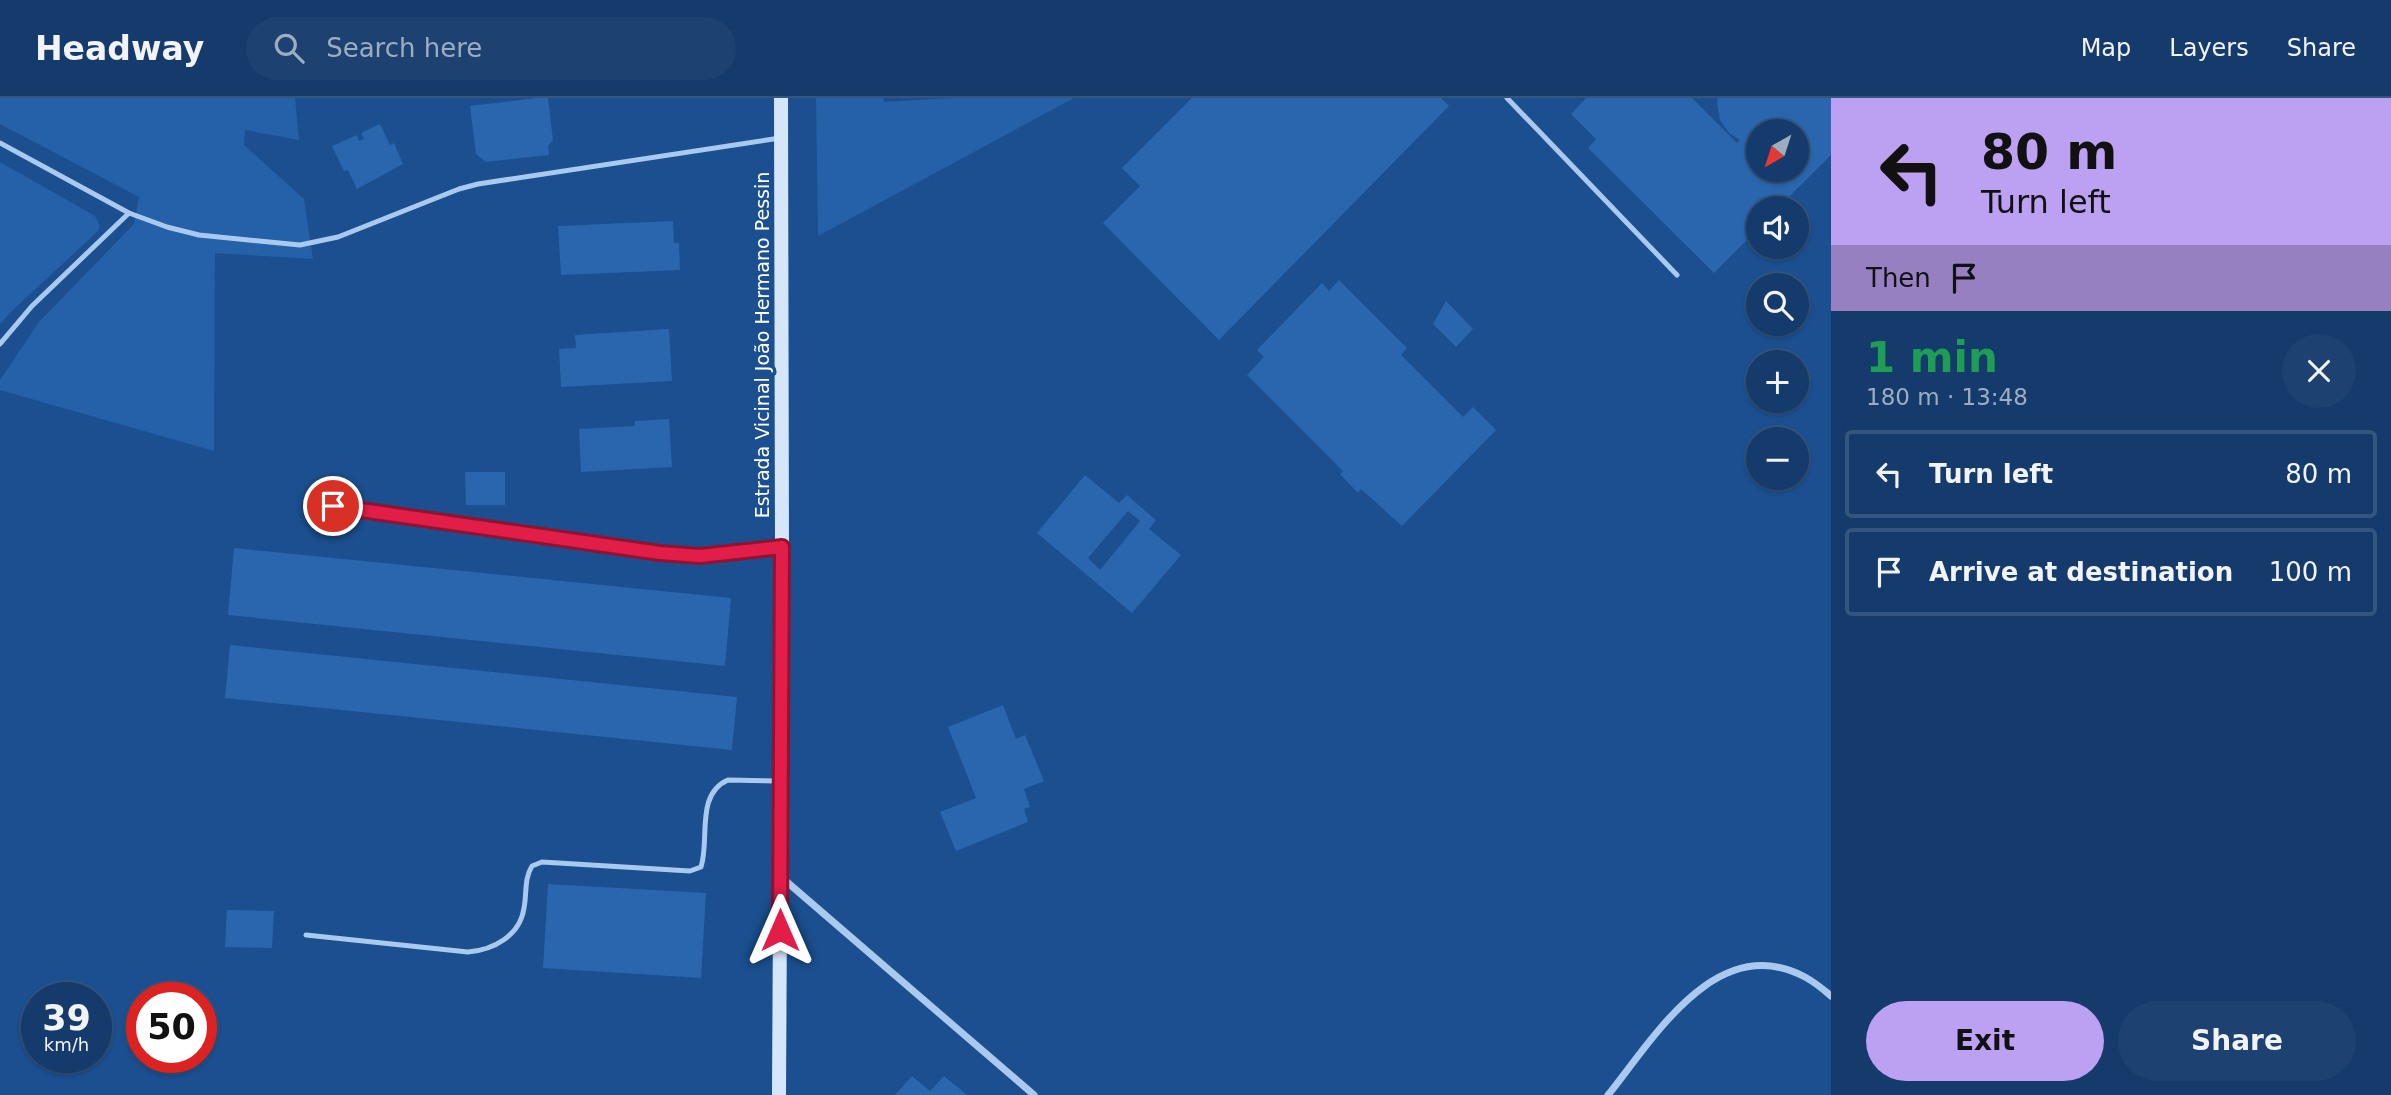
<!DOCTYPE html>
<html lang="en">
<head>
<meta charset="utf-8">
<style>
	:root { --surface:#143b6b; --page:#1d4271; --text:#f1f3f6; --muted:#9dadc1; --line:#33557e; --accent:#bca0f2 }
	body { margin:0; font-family:"DejaVu Sans",sans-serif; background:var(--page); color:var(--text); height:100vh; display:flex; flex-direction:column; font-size:26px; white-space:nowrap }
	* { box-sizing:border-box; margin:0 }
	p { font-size:23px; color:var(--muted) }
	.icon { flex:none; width:38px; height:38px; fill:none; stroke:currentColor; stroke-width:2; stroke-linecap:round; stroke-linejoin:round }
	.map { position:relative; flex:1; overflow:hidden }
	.details { display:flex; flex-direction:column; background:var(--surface); width:560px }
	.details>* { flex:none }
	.top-card { background:#bca0f2; color:#111; overflow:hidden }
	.needle { width:46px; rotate:219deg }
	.controls { position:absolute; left:1746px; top:21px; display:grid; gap:14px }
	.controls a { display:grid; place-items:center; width:63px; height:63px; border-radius:50%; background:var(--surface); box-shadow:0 2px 5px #0004,0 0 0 2px var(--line); font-size:35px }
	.speed { position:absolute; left:21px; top:884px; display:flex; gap:14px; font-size:35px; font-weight:700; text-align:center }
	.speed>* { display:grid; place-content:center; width:91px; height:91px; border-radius:50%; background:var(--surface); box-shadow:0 2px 5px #0004,0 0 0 2px var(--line); line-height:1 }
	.speed small { font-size:18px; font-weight:400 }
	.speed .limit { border:10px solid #d22; background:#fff; color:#111 }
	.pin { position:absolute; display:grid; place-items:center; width:60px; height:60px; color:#fff; margin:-30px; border:4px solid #fff; border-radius:50%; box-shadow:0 2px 7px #0007 }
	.me { position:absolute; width:77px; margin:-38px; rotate:0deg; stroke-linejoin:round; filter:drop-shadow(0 0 5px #0008) }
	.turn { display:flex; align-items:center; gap:24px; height:147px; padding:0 35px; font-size:32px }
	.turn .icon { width:91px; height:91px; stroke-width:2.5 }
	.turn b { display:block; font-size:49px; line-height:60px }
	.then { display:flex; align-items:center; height:66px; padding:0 35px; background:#0003; gap:14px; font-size:26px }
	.round { display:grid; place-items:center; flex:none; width:74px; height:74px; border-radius:37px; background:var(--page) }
	.head { display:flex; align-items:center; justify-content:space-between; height:119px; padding:0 35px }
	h1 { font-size:42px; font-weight:600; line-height:52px; color:#1e9e55 }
	.button { display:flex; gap:14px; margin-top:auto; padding:14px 35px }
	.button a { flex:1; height:80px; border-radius:42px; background:var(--accent); color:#111; font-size:28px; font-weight:600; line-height:80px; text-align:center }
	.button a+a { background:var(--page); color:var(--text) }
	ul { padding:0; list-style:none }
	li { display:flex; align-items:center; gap:21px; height:88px; margin:0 14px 10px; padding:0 21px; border:4px solid var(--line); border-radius:7px }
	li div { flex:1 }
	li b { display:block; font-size:26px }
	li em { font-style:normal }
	header { display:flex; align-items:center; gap:42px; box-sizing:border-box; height:98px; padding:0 35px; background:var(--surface); border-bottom:2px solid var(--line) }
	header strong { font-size:33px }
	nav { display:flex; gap:38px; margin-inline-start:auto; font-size:24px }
	.search { width:490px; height:63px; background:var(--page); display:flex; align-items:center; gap:18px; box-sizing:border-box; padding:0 24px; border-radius:38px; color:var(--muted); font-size:26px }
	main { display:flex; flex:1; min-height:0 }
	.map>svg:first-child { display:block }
	.green { fill:#2461a8 }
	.building { fill:#2a66ad; fill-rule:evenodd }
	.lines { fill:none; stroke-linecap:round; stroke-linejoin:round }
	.lane { stroke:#a9c9ee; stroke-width:5 }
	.street { stroke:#a9c9ee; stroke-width:7 }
	.secondary { stroke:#d6e6fa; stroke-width:14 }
	.route-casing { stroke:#92132f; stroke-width:18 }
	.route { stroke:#e11d48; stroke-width:12 }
	.labels { text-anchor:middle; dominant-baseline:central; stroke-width:7; stroke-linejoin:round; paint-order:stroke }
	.street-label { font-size:19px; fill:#fff; stroke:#1b4f8f }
</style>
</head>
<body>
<header>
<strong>Headway</strong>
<div class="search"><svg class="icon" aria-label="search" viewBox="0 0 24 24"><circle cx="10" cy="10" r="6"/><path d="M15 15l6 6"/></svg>Search here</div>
<nav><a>Map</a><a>Layers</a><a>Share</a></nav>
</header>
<main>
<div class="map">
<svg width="1831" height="997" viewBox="0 0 1831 997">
	<rect width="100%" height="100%" fill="#1b4f8f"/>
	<path class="green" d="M0 0H295L299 42 245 32 244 47 304 101 313 161 215 155 214 353 0 292V282L39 224 134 126 139 99 0 26Z
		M816 0H883L884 4 952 0H1074L818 138Z
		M0 64 95 118 100 128 98 133 13 212 0 226Z"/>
	<path class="building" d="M536 0H548L553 42 548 48 549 57 486 64 476 56 470 8Z
		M1192 0H1441L1449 8 1219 242 1103 125 1140 88 1122 70Z
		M1586 0H1692L1737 45 1740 42 1729 35 1720 22 1717 6 1718 0H1831V57L1778 110H1759V130L1714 175 1588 50 1596 41 1571 16ZM1759 33H1797V72H1759Z
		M380 26 390 47 394 45 403 66 357 91 348 72 344 73 332 48 357 37 359 43 364 41 361 35Z
		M673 123 674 145H679L680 172 561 177 558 128Z
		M1339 182 1407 250 1401 257 1463 319 1473 309 1496 332 1402 428 1361 391 1358 395 1340 376 1343 373 1247 277 1264 259 1257 252 1322 185 1329 193Z
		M1446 203 1473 231 1456 249 1433 226Z
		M669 231 672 283 561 289 559 251 576 250 575 237Z
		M669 321 672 369 581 374 579 331 635 328V323Z
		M465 374H505V407H466Z
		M1085 377 1119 405 1127 397 1156 422 1149 431 1181 457 1132 515 1037 435ZM1128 413 1140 423 1100 472 1088 460Z
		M234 450 731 500 725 568 228 517Z
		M230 547 737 599 732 652 225 600Z
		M1003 607 1016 641 1025 637 1044 683 1024 691 1030 709 1024 711 1028 724 956 753 940 714 976 700 948 629Z
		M548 786 706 795 701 880 543 870Z
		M227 812 274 813 272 850 225 849Z
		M912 978 930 993 944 978 967 997H895Z"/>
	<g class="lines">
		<path class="lane" d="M1507 0 1677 177
			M0 45 129 115 167 129 199 137 300 147 338 139 459 91 478 86 780 40
			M0 246 32 208 129 115
			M333 408 660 455 700 458 782 449
			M306 837 468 854C493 852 520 838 524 810 527 795 524 781 532 768L542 764 690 773 701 769C710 742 695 696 728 682L780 683"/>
		<path class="street" d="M780 778 1034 997
			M1608 997C1654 940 1717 832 1805 879 1814 884 1823 891 1831 898"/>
		<path class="secondary" d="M779 997 782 449 781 0"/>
	</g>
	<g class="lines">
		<defs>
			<path id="route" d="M333 408 660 455 700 458 782 449 780 832"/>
		</defs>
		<use href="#route" class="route-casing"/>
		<use href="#route" class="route"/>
	</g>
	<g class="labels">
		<g class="street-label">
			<text transform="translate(762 247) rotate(-90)">Estrada Vicinal João Hermano Pessin</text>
		</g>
	</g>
</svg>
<div class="controls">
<a><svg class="needle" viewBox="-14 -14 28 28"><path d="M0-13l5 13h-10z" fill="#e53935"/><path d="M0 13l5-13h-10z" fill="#9dadc1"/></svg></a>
<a><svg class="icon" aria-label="sound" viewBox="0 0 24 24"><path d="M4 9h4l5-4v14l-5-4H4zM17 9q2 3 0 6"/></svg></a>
<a><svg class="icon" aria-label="search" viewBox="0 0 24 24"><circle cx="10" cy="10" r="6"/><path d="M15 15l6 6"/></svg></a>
<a>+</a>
<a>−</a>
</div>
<div class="speed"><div>39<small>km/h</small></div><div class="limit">50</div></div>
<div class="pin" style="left:333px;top:408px;background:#d93025"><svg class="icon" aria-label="arrive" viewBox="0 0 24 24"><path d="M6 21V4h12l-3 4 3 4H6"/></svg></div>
<svg class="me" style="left:780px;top:832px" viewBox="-20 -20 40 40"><path d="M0-17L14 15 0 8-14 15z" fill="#e11d48" stroke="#fff" stroke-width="4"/></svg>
</div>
<section class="details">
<div class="top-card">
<div class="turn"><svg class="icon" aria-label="left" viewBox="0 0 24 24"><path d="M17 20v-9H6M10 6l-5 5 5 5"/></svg><div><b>80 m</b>Turn left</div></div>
<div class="then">Then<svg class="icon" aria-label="arrive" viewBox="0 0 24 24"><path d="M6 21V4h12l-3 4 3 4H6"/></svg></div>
</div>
<div class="head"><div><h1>1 min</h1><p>180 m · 13:48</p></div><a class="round"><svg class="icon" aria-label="close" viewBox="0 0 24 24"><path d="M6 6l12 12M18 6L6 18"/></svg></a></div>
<ul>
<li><svg class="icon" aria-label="left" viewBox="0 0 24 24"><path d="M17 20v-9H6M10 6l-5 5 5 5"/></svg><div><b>Turn left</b></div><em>80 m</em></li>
<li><svg class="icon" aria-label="arrive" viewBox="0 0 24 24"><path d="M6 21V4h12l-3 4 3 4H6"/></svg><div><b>Arrive at destination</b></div><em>100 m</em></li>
</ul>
<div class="button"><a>Exit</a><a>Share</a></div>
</section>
</main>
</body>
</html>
